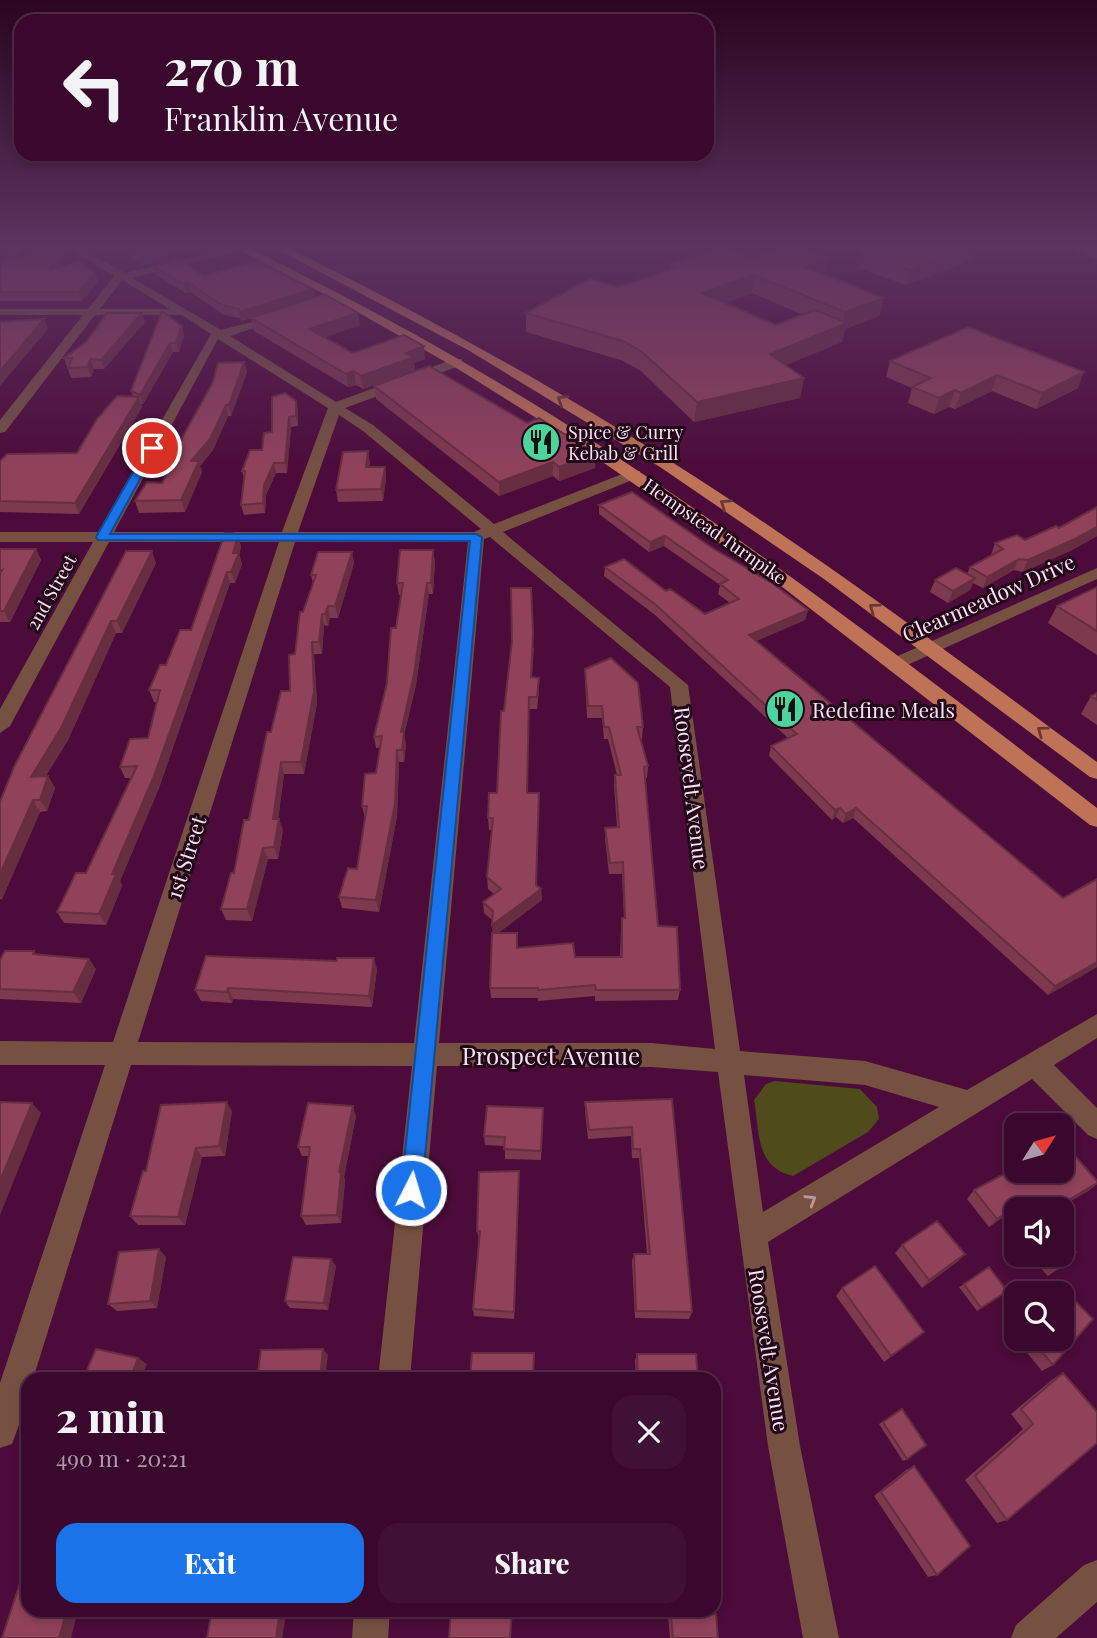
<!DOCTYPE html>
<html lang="en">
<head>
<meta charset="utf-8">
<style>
	:root { --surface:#39082c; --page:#401134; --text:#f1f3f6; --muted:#ab9aa9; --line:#532948; --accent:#1a73e8 }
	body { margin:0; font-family:"Playfair Display",serif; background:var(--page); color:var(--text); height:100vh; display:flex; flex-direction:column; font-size:26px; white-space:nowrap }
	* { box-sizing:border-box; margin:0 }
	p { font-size:23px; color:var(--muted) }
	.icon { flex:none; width:38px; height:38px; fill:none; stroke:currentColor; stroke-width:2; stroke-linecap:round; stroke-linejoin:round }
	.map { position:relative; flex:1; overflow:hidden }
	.panel { position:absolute; left:21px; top:1372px; width:700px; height:245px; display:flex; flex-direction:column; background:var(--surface); border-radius:21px; box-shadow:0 4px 10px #0003,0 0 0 2px var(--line) }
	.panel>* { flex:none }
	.guide { position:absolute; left:14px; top:14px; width:700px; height:147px; border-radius:21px; box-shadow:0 4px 10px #0003,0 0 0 2px var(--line); background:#39082c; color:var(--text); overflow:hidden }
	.needle { width:46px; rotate:53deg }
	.buttons { position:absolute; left:1004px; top:1113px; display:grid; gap:14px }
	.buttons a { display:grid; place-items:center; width:70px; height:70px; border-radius:14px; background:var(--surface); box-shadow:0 4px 10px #0003,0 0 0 2px var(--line); font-size:35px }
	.pin { position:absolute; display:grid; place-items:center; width:60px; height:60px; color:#fff; margin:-30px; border:4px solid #fff; border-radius:50%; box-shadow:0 2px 7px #0007 }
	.me { position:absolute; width:77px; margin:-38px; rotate:5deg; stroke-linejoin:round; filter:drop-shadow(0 0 5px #0008) }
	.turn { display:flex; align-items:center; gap:24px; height:147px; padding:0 35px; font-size:32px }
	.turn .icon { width:91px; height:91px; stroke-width:2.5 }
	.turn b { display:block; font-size:49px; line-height:60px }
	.round { display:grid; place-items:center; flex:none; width:74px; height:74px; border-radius:21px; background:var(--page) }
	.head { display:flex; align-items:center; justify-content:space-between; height:119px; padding:0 35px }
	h1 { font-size:42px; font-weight:800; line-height:52px }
	.action { display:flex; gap:14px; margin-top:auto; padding:14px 35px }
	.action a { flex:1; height:80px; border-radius:21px; background:var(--accent); color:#fff; font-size:28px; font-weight:800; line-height:80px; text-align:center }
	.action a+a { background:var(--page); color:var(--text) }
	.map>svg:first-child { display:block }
	.green { fill:#504b1b }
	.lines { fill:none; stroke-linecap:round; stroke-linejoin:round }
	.minor { fill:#765142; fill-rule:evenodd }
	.major { fill:#bf7356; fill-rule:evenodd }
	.wall { fill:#7d394e; fill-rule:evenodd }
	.shaded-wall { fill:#662e40 }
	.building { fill:#91425b; stroke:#662e40; stroke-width:2 }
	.oneway { stroke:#693835 }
	.oneway2 { stroke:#b89a99 }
	.route { fill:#1a73e8; stroke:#114b97; stroke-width:2 }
	.labels { text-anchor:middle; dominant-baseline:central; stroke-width:6; stroke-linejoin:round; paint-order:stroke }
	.far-poi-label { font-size:18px; fill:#fae2f0; stroke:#23081a; text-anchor:start }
	.far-street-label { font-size:18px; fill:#fae2f0; stroke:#23081a }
	.street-label { font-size:21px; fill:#fae2f0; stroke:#23081a }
	.poi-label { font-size:21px; fill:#fae2f0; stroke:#23081a; text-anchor:start }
	.near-street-label { font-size:24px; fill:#fae2f0; stroke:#23081a }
</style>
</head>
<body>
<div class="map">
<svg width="1097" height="1638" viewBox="0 0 1097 1638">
	<rect width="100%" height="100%" fill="#4c0b3a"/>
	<path class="green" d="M775 1081 860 1089 877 1107 879 1119 868 1132 793 1176C755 1167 760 1133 754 1100L766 1084Z"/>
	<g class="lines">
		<path class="minor" d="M17 244H28L0 270V261Z
			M62 244H74L125 273 244 245V249L132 278 221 330 283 314V318L230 336 336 402 454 359H462V365L345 408 373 425 494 524 630 471H640V477L503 532 688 685 740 1051 865 1061 967 1090 1097 1014V1038L1054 1065 1097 1108V1139L1088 1135 1032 1079 768 1242 800 1446 839 1638H803L768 1446 718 1072 651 1067 437 1066 410 1379H378L412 1066 131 1065 33 1379H28C28 1401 20 1423 12 1444L0 1448V1383L105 1065H0V1041L113 1042 279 542H109L10 726 0 733V709L93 542H0V532H98L211 334 182 315H95L5 432 0 433V420L83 315H0V309H88L114 276ZM122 280 170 309H100ZM218 339 328 408 282 532H114ZM339 415 363 431 481 529 474 532H298ZM490 537 670 687 715 1049 651 1043H439L484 539ZM295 542H468L414 1043 138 1042ZM744 1075 865 1085 939 1107 763 1212Z
			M1097 568V579L903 667 897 669 888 663 891 659Z
			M1097 1560V1602L1056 1638H1011L1016 1625 1084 1565Z
			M354 1610H390L388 1638H352Z"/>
		<path class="major" d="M228 244H241C317 282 392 320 465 363 688 492 893 651 1097 808V827L1090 825 781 586 568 438 458 369 345 305Z
			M267 244H280C434 319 583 403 726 497 853 581 975 672 1097 762V779L1090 777 824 579 660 467 468 350Z"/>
	</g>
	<path class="wall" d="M36 244H61L63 251 56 268 95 273 98 282 82 301H0V261L24 256Z
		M103 244H130L122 253Z
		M847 244H974L972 260 906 285 859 268 862 253 866 251Z
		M1075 244H1097V259L1073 251Z
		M129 249 168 260 143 266 132 258Z
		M752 258 825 274 884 298 879 316 845 329 842 342 786 365 804 378 800 398 694 422 641 371 621 360 526 332V313L618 287 669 270 670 264ZM752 293 803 315 776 325 725 303Z
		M153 266 204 276 313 289 315 297 360 325 325 337 353 353 425 359 414 363 415 370 363 389 356 385 348 387 254 331 251 318 241 321 240 318 224 315 191 292 186 293 156 275Z
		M145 322 104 369H94L91 377 71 378 64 358Z
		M182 326 184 335 179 352H173L143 404H141L142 407 79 514 0 512V461L77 453 133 396 131 391Z
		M968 327 1078 388 1036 409 992 391 955 409 949 407 934 414 908 403 912 388 886 377 890 361Z
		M244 362 247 372 231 416H228L213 450 200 466 202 472 185 512 139 513 135 501 162 483 178 451 177 447Z
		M374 386 595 468 559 481 553 476 499 496 376 399Z
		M296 401 298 411V426L291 427 287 473H276L266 495 265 513 244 515 241 505 244 479 242 471 262 450 272 432Z
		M370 462 369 467H385L386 478 383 501 338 502 336 490Z
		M599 505 714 549 808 610 805 620 756 641 1097 967 1048 995 853 818 843 823 836 817 832 820 769 756 771 746 788 738 655 615 604 576 605 567 666 591 705 614 730 603 718 594 720 585 664 546 649 552 599 514Z
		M1097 507V536L1072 550 1023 572 1014 570 983 588 973 583 970 590 948 603 930 592 935 580 967 574 970 567 991 555 995 543 1025 540 1059 528Z
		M238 535 241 547 239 554 242 564 235 583H230L159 788 120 881 122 886 106 925 64 923 57 912 86 873 131 778H125L120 767 148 738 157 702H154L149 690 191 630Z
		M0 549H36L41 560 10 622H0Z
		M433 550 435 562 433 594H429L416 685 404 735 406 744 404 762H399L397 816 379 912 342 908 339 897 357 869 365 818 362 806 376 773 380 748H376L374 737 387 683 401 595H399L397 583Z
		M126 551 156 563 122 633H116L68 740 45 777 48 776 55 788 47 811 40 812 2 899H0V802Z
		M352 552 354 563 338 618H330L328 626 324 625 322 654H314L317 703 304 774H284L278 819 283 830 278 859H268L252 921 226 920 221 909 234 873 271 732 290 691 303 612 313 583 311 575Z
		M1097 587V655L1048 623 1057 606Z
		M534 645 532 677 539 690 537 709H529L527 793 537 885 541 889 542 900 498 933 518 948 575 957H620L621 929 622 918H624L622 874H609L605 839V828L617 827 614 786 615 775H617L608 739H604L602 718H587L585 680V669L643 727 642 739H640L648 766 647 778H645L658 926 680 990 678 1000 595 1001V996L538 1001V998H491L490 988 493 933V921L484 913 483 902 494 894 488 889 487 877 492 830H489L488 818 497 793Z
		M1097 693V725L1081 714 1091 696Z
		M34 951 36 954 96 969 81 1003 0 999V960Z
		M377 969 372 1007 233 999 232 1003 201 1001 195 990Z
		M672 1099 692 1312 689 1319 635 1318 632 1261 634 1254H647L639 1158H632L631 1136 588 1139 585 1112V1102Z
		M232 1111 225 1156 202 1157 185 1225H138L130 1216 146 1171Z
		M356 1116 344 1177 345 1181 341 1223 306 1225 301 1216 309 1156H302L298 1147Z
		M543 1117 541 1160 505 1159V1146L485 1145 484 1136Z
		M519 1171 514 1319 474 1316 473 1309 479 1239 477 1231Z
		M1097 1184 1088 1191 1057 1209H1017V1236L1002 1218 989 1227 967 1199 974 1190Z
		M902 1245 965 1254 957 1262 922 1288 895 1253Z
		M1028 1255H1062L1058 1269 1048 1276Z
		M166 1257 157 1308 117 1311 108 1304Z
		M336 1266 328 1310 290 1308 285 1301Z
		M964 1284 1007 1291 977 1311 959 1287Z
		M842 1288 916 1338 884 1362 836 1296Z
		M1065 1291 1093 1319 1053 1365 1042 1371 1014 1337 1017 1335V1339H1062V1293Z
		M637 1354 698 1379H636L635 1360Z
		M1063 1373 1007 1520 997 1523 965 1480 1023 1429 1011 1414 1053 1379Z
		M902 1409 907 1459 903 1461 879 1424Z
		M914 1466 937 1575 928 1577 874 1496 906 1470Z
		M668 1615H671L718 1638H670Z"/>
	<path class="shaded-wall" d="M60 244H61L63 251 52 278 49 270Z
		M122 244H130L122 253 120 247Z
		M976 245 972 260 906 285 910 270Z
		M166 251 168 260 143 266 141 256Z
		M828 258 825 276 805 267Z
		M95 273 98 282 82 301 79 292Z
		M754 275 752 293 700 312 702 293Z
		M189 283 191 292 186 293 184 284Z
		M313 289 315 298 241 321 239 312Z
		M884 298 879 316 845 329 842 342 766 373 770 354 842 325 845 312Z
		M142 313 145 322 104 369 101 360Z
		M358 313 360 325 311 342 309 329Z
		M44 319 48 329 0 386V371Z
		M182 326 184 335 179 352 176 343Z
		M170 343 173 352 143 404 140 395Z
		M424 346 425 359 414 363 415 370 363 389 361 376 406 353Z
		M90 359 94 369 91 377 88 367Z
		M244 362 247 372 231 416 229 405Z
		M354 371 356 385 348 387 346 374Z
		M1084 372 1078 388 1036 409 1042 393Z
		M997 375 992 391 955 409 961 393Z
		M804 378 800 398 694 422 697 402Z
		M955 390 949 407 934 414 939 398Z
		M139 397 142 407 79 514 75 503Z
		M296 401 298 411V426L296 416Z
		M226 405 228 416 213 450 200 466 202 472 185 512 181 500 191 461Z
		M289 417 291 427 287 473 285 463Z
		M368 451 370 462 368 479 366 467Z
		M596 454 595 468 559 481V467Z
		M553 462V476L499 496V482Z
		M274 463 276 473 266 495 265 513 263 503 264 485Z
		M385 467 386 478 383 501 381 489Z
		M1097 527V536L1072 550 1023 572 1028 560Z
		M238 535 241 547 239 554 242 564 235 583 231 572 233 553Z
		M665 536 664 546 649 552 650 542Z
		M36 549 41 560 10 622 4 611Z
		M433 550 435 562 433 594 431 583Z
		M152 551 156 563 122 633 117 621Z
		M352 552 354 563 338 618 335 606Z
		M1019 559 1014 570 983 588 987 577Z
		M227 572 230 583 159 788 120 881 122 886 106 925 99 914 112 874Z
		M975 578 970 590 948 603 953 591Z
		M427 583 429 594 416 685 404 735 406 744 404 762 401 732Z
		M328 606 330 618 328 626 325 614Z
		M808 610 805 620 747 645 749 635Z
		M322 614 324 625 322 654 319 642Z
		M111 621 116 633 68 740 38 789 31 777Z
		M312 642 314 654 317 703 304 774 301 762Z
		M397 750 399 762 397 816 379 912 376 900Z
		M281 762 284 774 277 830 273 819Z
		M48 776 55 788 47 811 40 800Z
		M33 800 40 812 2 899 0 896V874Z
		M840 808 836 817 832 820 835 810Z
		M856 808 853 818 843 823 846 814Z
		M279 819 283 830 278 859 274 847Z
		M263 848 268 859 252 921 247 909Z
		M541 889 542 900 493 937 492 925Z
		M374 958 377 969 372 1007 369 996Z
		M89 959 96 969 81 1003 73 992Z
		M1097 962V967L1048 995 1055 986Z
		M228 988 233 999 232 1003 227 992Z
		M227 1102 232 1111 225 1156 219 1146Z
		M32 1103 41 1113 0 1215V1181Z
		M353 1106 356 1116 344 1177 345 1181 341 1223 337 1215 339 1172Z
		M196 1148 202 1157 185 1225 178 1217Z
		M519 1171V1180L514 1319V1312Z
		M1097 1183 1088 1191 1057 1209H1053Z
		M1011 1210 1002 1218 989 1227 997 1219Z
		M159 1249 166 1257 157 1308 150 1301Z
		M965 1254 957 1262 922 1288 929 1280Z
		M331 1259 336 1266 328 1310 324 1303Z
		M323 1349 328 1355 325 1379H320Z
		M138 1358 147 1364 141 1379H130Z
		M67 1610H78L71 1638H59Z
		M280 1610H287L282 1638H276Z"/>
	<path class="building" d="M36 244H60L49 270 80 262 95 273 79 292H0V261L7 256H24Z
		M142 244H156L166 251 141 256 129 249 141 246Z
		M792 244 828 258 805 267 884 298 845 312 754 275 702 293 776 325 815 310 847 323 770 354 804 378 697 402 642 352 623 341 526 313 590 279 618 287 678 267 670 264 723 246 752 258Z
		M886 244H974L976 245 910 270 862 253Z
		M178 259 204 276 257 261 313 289 239 312V309L222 305 189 283 184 284 153 266Z
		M324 294 358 313 309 329 353 353 404 335 424 346 406 353 414 357 361 376 354 371 346 374 251 318Z
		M162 311 182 326 176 343H170L140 395 131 391Z
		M107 313H142L101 360 90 359 88 367 68 368 72 358H64L86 342Z
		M44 319 0 371V322Z
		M968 327 1084 372 1042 393 997 375 961 393 955 390 939 398 912 387 931 378 890 361Z
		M244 362 229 405H226L210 439 191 461H199L181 500 135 501 147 482 162 483 180 447H177L213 382 218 363Z
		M429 366 527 423 539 418 596 454 559 467 553 462 499 482 374 386Z
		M285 393 296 401V416L289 417 285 463H274L264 485 263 503 241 505 245 471H242L250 450H262L264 433 272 432V397Z
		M117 396 139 397 75 503 0 501V461L7 454 77 453 97 419Z
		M368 451 366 467H385L381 489 336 490 343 452Z
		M632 492 714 549 772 583 808 610 749 635 1063 898 1097 879V962L1055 986 856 808 846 814 840 808 835 810 771 746 797 734 656 605 605 567 624 559 666 591 670 589 705 614 739 599 720 584 728 580 665 536 650 542 599 505Z
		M1097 507V527L1077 538 1028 560 1019 559 987 577 970 567 1003 549 995 543 1017 535 1025 540 1056 526 1059 528Z
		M225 533H232L238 535 233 553H239L231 572H227L154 776 112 874H116L99 914 57 912 76 873H86L137 766 120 767 130 739 148 738 160 690H149L160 665H166L180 630H191Z
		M0 549H36L4 611H0V573L2 570 0 571Z
		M400 550H433L431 583H427L414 674 401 732H404L402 750H397L395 804 376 900 339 897 348 868 357 869 367 806H362L365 774 376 773 382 736 374 737 387 683 391 628H396L403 583H397Z
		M126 551H152L117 621H111L61 728 31 777 48 776 40 800H33L0 874V802L14 767Z
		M318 552H352L335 606H328L325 614H322L319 642H312L314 691 301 762H281L273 819H279L274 847 263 848 247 909H221L231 873H234L244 820H249L267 732H271L281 691H290L289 655 295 654 300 612H303L316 575H311Z
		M956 568 975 578 953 591 935 580Z
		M1097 587V631L1057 606Z
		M511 588H531L533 633 531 677 539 678 537 697H529L527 793H539L536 885 541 889 492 925 493 911 483 902 501 889 487 877 493 818H488L489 793H497L501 711H504L512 641Z
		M611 658 638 683 643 727H637L648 766 644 767 658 926 677 927 680 990H596L595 985 538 990V988H490L492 933H517V948L573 943 575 957H622V918H625L623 862 610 863 605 828 619 827 615 775H621L609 727H604L602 706H588L585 669Z
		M1097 693V700L1091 696Z
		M5 951H34L33 954 89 959 73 992 0 989V960Z
		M206 956 337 961V958H374L369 996 228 988 227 992 195 990Z
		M672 1099 692 1312 636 1311 634 1254H650L640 1149H633L632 1127 589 1130 585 1102Z
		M0 1102 32 1103 0 1181Z
		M227 1102 219 1146 196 1148 178 1217 130 1216 143 1171H146L161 1105Z
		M308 1103 353 1106 339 1172H341L337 1215 301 1216 310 1147H298Z
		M487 1106 543 1108 541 1151 504 1149 505 1137 484 1136Z
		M1062 1141 1097 1181V1183L1053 1209H1017V1217L1011 1210 997 1219 974 1190 1017 1167V1171H1062Z
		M519 1171 514 1312 473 1309 480 1231H477L479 1172Z
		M937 1221 965 1254 929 1280 902 1245Z
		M1062 1237 1076 1252 1058 1269 1045 1255H1062Z
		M159 1249 150 1301 108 1304 119 1252Z
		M293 1257 331 1259 324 1303 285 1301Z
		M875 1266 924 1332 891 1356 842 1288Z
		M989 1267 1007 1291 981 1308 964 1284Z
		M1065 1291 1093 1319 1053 1365 1031 1339H1062V1294Z
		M96 1349 138 1358 130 1379H83Z
		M323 1349 320 1379H257L261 1350Z
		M472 1353H534L533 1379H470Z
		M637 1354H696L698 1379H638Z
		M1063 1373 1097 1412V1443L1007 1520 975 1476 1033 1424 1021 1409Z
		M902 1409 926 1445 907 1459 883 1422Z
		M914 1466 970 1546 937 1575 881 1492Z
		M20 1583 28 1584V1610H67L59 1638H2Z
		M212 1610H280L276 1638H207Z
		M451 1610H512L510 1638H449Z
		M716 1614 718 1638H673L671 1615Z"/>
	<defs><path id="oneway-chevron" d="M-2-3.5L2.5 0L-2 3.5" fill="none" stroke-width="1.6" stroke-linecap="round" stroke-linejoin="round" transform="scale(1.75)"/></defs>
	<g class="oneway">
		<use href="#oneway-chevron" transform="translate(562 400) rotate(-148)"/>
		<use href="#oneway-chevron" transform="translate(725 504) rotate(-146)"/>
		<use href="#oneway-chevron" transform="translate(874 608) rotate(-144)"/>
		<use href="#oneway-chevron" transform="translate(1042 731) rotate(-144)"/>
	</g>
	<use class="oneway2" href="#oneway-chevron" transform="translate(811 1200) rotate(-31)"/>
	<linearGradient id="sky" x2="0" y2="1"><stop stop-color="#2a0620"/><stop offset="0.52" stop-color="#5b3460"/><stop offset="1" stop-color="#5b3460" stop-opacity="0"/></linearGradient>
	<rect width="1097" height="473" fill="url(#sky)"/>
	<path class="route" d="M148 446 157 448 110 534H476L482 537 422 1190 419 1197 411 1200 404 1197 401 1190 470 541 98 540 96 537Z"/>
	<defs>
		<symbol id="restaurant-disc" viewBox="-11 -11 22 22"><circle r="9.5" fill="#4bd49b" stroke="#23081a"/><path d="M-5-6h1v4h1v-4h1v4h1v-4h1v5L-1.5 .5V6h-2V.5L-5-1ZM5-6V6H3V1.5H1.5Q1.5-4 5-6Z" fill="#111"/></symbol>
	</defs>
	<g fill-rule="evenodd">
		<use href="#restaurant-disc" x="519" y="420" width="44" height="44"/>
		<use href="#restaurant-disc" x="763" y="687" width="44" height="44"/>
	</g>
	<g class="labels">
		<g class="far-poi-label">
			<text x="568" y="432">Spice &amp; Curry<tspan x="568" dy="21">Kebab &amp; Grill</tspan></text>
		</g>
		<g class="far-street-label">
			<text transform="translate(715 531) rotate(35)">Hempstead Turnpike</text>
			<text transform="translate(51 592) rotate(-61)">2nd Street</text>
		</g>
		<g class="street-label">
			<text transform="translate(988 597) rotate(-24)">Clearmeadow Drive</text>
			<text transform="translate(693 788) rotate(83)">Roosevelt Avenue</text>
			<text transform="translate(185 857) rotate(-72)">1st Street</text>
			<text transform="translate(770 1350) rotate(81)">Roosevelt Avenue</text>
		</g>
		<g class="poi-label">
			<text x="812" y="709">Redefine Meals</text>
		</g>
		<g class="near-street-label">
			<text x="551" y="1055">Prospect Avenue</text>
		</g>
	</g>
</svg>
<div class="buttons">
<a><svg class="needle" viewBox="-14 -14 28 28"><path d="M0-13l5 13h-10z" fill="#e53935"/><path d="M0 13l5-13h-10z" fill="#ab9aa9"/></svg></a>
<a><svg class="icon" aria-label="sound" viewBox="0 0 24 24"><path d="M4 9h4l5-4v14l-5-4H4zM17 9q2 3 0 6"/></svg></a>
<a><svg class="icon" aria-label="search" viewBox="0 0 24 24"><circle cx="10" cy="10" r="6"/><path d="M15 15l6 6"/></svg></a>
</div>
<div class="pin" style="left:152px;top:448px;background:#d93025"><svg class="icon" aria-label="arrive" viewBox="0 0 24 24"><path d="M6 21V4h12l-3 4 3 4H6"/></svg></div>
<svg class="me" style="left:411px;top:1190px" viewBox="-20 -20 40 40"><circle r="17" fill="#1a73e8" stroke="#fff" stroke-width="3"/><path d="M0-11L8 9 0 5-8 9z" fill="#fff"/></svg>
<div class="guide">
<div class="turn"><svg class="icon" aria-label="left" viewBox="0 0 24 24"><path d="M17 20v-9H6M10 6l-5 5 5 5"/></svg><div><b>270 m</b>Franklin Avenue</div></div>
</div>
<section class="panel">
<div class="head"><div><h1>2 min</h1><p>490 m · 20:21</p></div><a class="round"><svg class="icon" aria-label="close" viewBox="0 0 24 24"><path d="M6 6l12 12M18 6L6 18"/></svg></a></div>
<div class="action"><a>Exit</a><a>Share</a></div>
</section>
</div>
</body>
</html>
